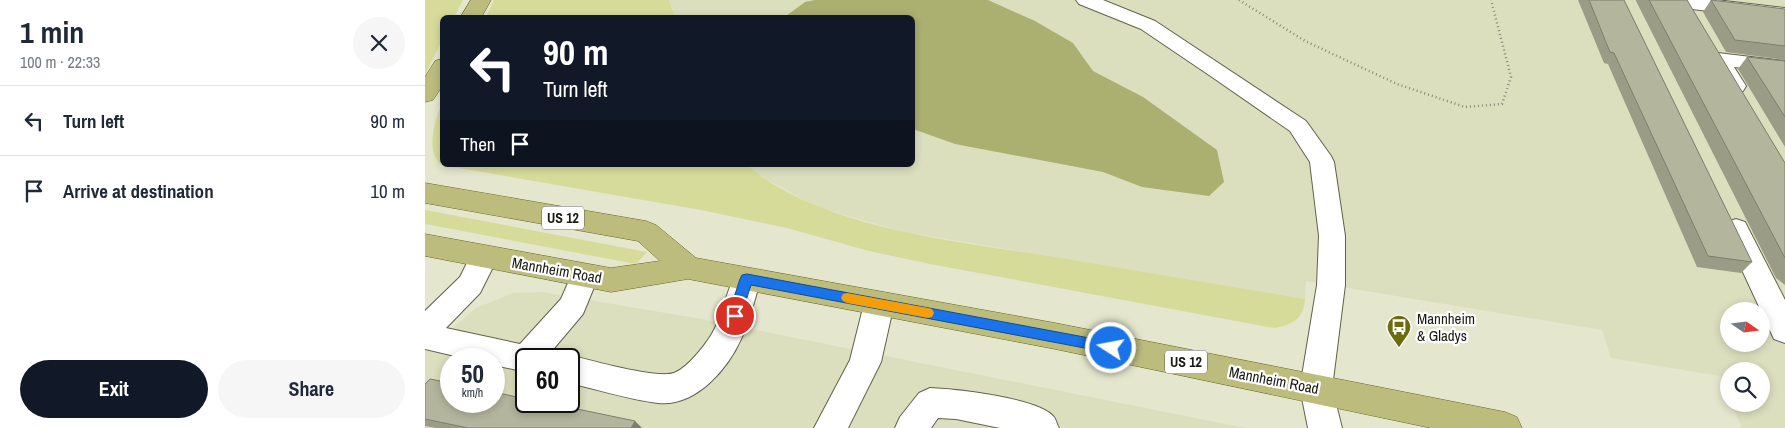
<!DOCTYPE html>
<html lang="en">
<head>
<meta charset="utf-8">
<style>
	:root { --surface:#fff; --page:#f6f6f7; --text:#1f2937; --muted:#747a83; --line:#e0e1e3; --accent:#111827 }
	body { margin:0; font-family:"Archivo Narrow",sans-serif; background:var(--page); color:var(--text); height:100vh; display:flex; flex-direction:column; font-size:19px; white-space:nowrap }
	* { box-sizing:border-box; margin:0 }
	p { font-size:16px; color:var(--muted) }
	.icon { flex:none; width:28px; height:28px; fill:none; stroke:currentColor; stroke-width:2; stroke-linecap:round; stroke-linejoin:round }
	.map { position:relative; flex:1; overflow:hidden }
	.drawer { display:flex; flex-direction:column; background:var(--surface); width:425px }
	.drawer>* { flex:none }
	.hud { position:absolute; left:15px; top:15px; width:475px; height:152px; border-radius:8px; box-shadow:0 2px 8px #0003; background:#111827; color:#fff; overflow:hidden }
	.needle { width:32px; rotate:104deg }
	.buttons { position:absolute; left:1295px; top:302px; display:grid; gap:10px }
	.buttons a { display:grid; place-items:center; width:50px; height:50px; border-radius:50%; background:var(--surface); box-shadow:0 2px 8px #0003; font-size:25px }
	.speed { position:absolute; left:15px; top:348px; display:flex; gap:10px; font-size:25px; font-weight:700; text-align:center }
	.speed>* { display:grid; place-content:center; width:65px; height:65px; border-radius:50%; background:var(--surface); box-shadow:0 2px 8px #0003; line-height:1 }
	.speed small { font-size:12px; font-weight:400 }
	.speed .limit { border:2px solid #111; border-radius:8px; background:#fff; color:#111 }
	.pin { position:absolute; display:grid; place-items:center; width:42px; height:42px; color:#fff; margin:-21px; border:2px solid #fff; border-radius:50%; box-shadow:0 1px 5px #0007 }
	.me { position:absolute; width:55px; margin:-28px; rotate:281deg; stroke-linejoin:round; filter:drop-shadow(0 0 4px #0008) }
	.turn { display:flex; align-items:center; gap:18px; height:105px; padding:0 20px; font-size:22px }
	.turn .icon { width:65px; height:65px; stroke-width:2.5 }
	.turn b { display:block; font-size:35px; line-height:42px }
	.then { display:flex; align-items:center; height:48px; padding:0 20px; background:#0003; gap:10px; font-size:19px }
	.round { display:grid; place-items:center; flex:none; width:52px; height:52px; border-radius:26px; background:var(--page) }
	.summary { display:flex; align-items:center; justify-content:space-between; height:85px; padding:0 20px }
	h1 { font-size:30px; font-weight:800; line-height:38px }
	.button { display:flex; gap:10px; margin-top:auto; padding:10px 20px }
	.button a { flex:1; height:58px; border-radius:30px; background:var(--accent); color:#fff; font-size:20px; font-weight:800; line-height:58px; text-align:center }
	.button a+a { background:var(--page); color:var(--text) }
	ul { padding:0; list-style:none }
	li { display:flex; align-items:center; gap:15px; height:70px; padding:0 20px; border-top:1px solid var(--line) }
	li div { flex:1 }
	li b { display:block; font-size:19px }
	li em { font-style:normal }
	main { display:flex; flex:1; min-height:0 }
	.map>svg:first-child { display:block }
	.built { fill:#dcdfbe; fill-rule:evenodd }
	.green { fill:#d7db9a }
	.water { fill:#abaf70 }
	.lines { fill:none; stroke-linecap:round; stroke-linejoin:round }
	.minor-casing { stroke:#60624c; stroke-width:2 }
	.major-casing { stroke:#66671f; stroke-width:1 }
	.path { stroke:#888977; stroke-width:2.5; stroke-dasharray:1 3; stroke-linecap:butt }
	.minor { fill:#fff; fill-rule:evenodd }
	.major { fill:#bcbd7d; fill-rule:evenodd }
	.wall { fill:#9a9c86 }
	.shaded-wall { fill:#7d7f6d }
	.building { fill:#b3b59c; stroke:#7d7f6d }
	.route { fill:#1a73e8; stroke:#114b97 }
	.slow { fill:#f59e0b }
	.labels { text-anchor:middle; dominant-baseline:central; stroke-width:4.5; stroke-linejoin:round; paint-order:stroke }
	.shield { fill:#fff; stroke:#5e5f58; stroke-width:1 }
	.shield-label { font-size:14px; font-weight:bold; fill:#191a11 }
	.street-label { font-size:15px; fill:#191a11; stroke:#fff }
	.poi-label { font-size:15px; fill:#191a11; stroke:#fff; text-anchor:start }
</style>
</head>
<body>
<main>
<section class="drawer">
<div class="summary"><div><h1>1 min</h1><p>100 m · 22:33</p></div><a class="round"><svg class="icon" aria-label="close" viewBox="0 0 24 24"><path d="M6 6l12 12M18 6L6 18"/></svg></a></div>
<ul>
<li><svg class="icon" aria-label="left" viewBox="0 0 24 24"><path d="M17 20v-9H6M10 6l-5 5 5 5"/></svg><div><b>Turn left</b></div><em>90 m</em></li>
<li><svg class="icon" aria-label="arrive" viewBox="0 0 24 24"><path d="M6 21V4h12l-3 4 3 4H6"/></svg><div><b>Arrive at destination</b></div><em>10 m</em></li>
</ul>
<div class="button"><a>Exit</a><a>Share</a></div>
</section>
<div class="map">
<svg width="1360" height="428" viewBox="0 0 1360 428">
	<rect width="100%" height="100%" fill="#e4e6cd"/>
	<path class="built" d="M244 0H1360V428H1317L1307 404H1336V371H1304V396L1295 376 1186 358 1177 330 881 281 880 299 479 232 392 207 334 175 322 165H488V18L250 17ZM1304 311H1336V344H1304Z
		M117 292 276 319 820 428H0V352L51 308 88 293ZM26 359H69V401H26ZM101 359H144V401H101Z"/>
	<path class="green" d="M0 0H38L29 17 18 18 17 40 0 75Z
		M69 0H244L250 17H61Z
		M17 103 18 165H322C395 229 537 242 630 257 713 271 797 285 880 299 879 319 867 325 849 328L505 264 444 251 362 228 276 210 17 165C0 153 9 123 17 103Z
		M0 210 222 252 211 264 0 224Z"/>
	<path class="water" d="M390 0H563L610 21 648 43 668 71 718 97 792 150 799 182 784 196 717 187 678 172 530 144 488 129V18L362 17 361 16 380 2Z"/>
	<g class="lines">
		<defs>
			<path id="minor" d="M651 0H678L730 21 881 121 906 156 909 162 920 236V285L907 388 917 428H883L875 388 892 285 894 236 885 162 865 131 787 77 716 29 654 4Z
				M1232 0H1291L1360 8V20L1242 6 1235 4Z
				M1293 53 1360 61V73L1309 67 1321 86 1318 91 1310 93 1302 91 1282 59 1286 55Z
				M1311 219 1320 222 1360 300V343L1349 339 1298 229 1302 222Z
				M59 246 69 249 73 257 55 293 21 328 95 344 136 299 150 267 160 264 170 267 174 275 158 314 120 359H101V372L69 365V359H43L0 349V311L35 277 49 249Z
				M322 268 332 271 336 279C330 298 325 319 317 337 303 369 271 407 233 403 206 400 171 389 144 383V359H134L144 355C165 360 231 379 249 373 263 368 284 341 290 328 299 310 302 289 312 271Z
				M454 292 464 296 469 304 456 362 423 428H389L425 360 439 304 444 296Z
				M505 388C530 389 614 398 629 417 631 420 632 425 634 428H575L531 419 513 418 506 428H470L475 417 494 393Z"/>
			<path id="major" d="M46 0H66L56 18H35Z
				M18 59V85L8 100 0 102V77L10 61Z
				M0 183 221 221 231 225 271 258 630 323 1080 412 1092 417 1097 428H1006L630 349 263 279 186 292 0 256V234L186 268 235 261 213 241 0 203Z"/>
		</defs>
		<use href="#minor" class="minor-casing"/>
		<use href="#major" class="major-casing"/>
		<path class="path" d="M814 0 880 41 972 84 1040 107 1077 104 1086 77 1066 0"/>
		<use href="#minor" class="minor"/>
		<use href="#major" class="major"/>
	</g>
	<path class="wall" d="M1153 0H1199L1327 262 1316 273 1272 267 1183 64 1179 63Z
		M1211 0H1262L1360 163V285L1351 278 1211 1Z
		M1286 0 1360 9V60L1301 52 1278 12Z
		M1322 57 1360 61V147L1313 69Z
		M0 384 217 428H11L0 426Z"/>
	<path class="shaded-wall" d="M210 421 217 428H206Z"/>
	<path class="building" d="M1164 0H1199L1327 262 1283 256 1189 53 1185 52Z
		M1224 0H1262L1360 163V258Z
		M1286 0 1360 9V46L1310 40Z
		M1322 57 1360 61V117Z
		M5 379 26 383V401H69V392L101 399V401H114L210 421 206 428H43L0 419V384Z"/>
	<path class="route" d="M322 274 686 342 691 343 693 348 691 352 686 353 326 285 316 316 314 320 310 322 305 320 303 316 315 279 317 275Z"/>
	<path class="slow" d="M422 293 503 308 507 309 509 313 507 317 503 318 422 303 418 301 416 298 418 294Z"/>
	<defs>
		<symbol id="bus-pin" viewBox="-11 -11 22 30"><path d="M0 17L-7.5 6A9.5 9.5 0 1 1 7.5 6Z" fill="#6b6c0d" stroke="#fff"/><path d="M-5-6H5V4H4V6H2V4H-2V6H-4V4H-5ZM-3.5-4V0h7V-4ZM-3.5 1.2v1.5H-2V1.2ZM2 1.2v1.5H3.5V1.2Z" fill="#fff"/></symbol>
	</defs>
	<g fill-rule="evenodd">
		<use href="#bus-pin" x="960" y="313" width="28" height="38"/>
	</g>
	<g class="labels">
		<g class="shield">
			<rect x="117" y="206.5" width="42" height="23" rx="4"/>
			<rect x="740" y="350.5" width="42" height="23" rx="4"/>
		</g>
		<g class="shield-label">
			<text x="138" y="218">US 12</text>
			<text x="761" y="362">US 12</text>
		</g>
		<g class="street-label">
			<text transform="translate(132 270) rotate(10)">Mannheim Road</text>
			<text transform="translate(849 380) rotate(11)">Mannheim Road</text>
		</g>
		<g class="poi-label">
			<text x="992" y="318">Mannheim<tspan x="992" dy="17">&amp; Gladys</tspan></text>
		</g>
	</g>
</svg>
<div class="buttons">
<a><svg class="needle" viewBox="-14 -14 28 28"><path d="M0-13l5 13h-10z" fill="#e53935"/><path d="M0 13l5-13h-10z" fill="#747a83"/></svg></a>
<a><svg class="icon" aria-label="search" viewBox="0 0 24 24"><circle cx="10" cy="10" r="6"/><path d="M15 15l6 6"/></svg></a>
</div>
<div class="speed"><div>50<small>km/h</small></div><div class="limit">60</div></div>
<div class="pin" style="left:310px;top:316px;background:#d93025"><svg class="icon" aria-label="arrive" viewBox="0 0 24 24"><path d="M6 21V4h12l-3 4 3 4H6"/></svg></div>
<svg class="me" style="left:686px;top:348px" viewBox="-20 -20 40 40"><circle r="17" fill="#1a73e8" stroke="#fff" stroke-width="3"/><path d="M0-11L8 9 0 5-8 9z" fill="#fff"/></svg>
<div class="hud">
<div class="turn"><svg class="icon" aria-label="left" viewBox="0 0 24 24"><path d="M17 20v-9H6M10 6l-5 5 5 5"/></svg><div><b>90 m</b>Turn left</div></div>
<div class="then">Then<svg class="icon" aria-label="arrive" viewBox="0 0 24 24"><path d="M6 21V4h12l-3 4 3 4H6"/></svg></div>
</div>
</div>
</main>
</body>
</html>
